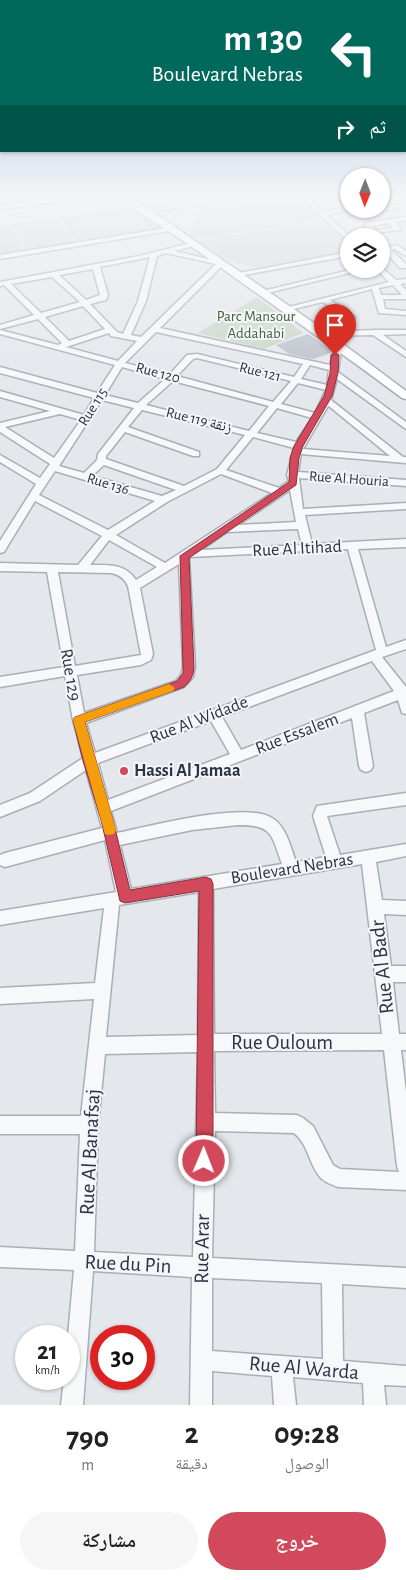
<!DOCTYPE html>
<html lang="ar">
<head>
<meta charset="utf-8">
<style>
	:root { --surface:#fff; --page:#f6f6f6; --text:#222; --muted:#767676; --accent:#d1495b }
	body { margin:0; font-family:"Alegreya Sans","Noto Naskh Arabic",sans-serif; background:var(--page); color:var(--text); direction:rtl; height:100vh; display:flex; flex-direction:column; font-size:19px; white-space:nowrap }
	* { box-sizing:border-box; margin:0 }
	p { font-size:16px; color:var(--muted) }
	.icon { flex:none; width:28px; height:28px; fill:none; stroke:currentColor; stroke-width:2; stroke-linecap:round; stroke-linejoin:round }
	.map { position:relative; height:1405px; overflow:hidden; direction:ltr }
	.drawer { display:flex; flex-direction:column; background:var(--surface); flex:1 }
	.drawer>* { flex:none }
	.guide { position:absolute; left:0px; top:0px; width:406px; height:152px; box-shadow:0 1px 4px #0004; direction:rtl; background:#00695c; color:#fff; overflow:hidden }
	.needle { width:32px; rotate:181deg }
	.tools { position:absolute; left:340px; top:168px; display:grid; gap:10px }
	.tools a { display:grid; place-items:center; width:50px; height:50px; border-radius:50%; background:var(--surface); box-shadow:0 1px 4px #0004; font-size:25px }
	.speed { position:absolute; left:15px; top:1325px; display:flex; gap:10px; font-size:25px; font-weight:700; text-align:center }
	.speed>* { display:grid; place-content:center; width:65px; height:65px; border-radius:50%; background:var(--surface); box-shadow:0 1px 4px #0004; line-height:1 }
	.speed small { font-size:12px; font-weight:400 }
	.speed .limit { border:8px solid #d22; background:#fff; color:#111 }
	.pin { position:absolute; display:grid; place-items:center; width:42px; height:42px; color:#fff; margin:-51px -21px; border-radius:50% 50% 50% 0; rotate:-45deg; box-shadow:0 0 5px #0007 }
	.pin .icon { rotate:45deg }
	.me { position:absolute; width:55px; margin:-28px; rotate:1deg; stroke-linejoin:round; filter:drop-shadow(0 0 4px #0008) }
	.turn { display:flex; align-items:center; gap:18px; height:105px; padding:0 20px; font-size:22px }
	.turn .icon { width:65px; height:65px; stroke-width:2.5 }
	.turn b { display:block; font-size:35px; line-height:42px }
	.then { display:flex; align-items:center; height:48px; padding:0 20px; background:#0003; gap:10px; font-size:19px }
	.eta { display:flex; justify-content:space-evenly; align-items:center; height:85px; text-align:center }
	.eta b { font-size:30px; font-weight:600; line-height:35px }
	.primary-button { display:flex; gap:10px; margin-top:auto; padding:10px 20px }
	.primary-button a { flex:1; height:58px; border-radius:30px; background:var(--accent); color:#fff; font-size:20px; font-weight:600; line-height:58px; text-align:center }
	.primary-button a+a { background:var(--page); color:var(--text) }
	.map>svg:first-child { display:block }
	.built { fill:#d2d6de }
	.green { fill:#c9d6c5 }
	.building { fill:#bbc0ca }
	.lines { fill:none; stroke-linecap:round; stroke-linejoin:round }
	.minor-casing { stroke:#a9aeb7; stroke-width:3 }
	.major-casing { stroke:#a3abb8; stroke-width:3 }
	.minor { fill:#f7f8fa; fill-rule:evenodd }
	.major { fill:#fff; fill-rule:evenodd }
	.route { fill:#d1495b; stroke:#882f3b }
	.slow { fill:#f59e0b }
	.poi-dot { fill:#d1495b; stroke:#f4f6f9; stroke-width:2 }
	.labels { text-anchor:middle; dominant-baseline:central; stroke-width:4; stroke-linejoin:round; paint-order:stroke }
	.far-park-label { font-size:15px; fill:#3f6138; stroke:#f4f6f9 }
	.far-street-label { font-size:15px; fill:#2b3445; stroke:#f4f6f9 }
	.street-label { font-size:18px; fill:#2b3445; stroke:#f4f6f9 }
	.poi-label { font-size:18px; font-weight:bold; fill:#2b3445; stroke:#f4f6f9; text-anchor:start }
	.near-street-label { font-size:21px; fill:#2b3445; stroke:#f4f6f9 }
</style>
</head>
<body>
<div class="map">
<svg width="406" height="1405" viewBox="0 0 406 1405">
	<rect width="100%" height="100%" fill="#e4e7ec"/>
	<path class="built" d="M288 194H294L320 219 194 240 189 236 202 206Z
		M131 208 161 229 76 241 61 218Z
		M59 218 74 242 26 249 13 224Z
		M322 221 349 246V252L259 268 232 262 198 241Z
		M11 225 24 249 0 253V226Z"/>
	<path class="green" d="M126 194H246L146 208 131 200Z
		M257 297 303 333 264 349 198 333Z"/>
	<path class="building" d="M308 334 332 351 331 353 313 359 289 354 276 345Z"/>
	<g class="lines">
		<defs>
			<path id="minor" d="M92 194H108L0 210V206Z
				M257 194H273L145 213 142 211Z
				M298 194H305L324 212 349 207 354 209 327 215 347 234 370 231 364 225 367 223 406 217V221L395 222 401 229 400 230 349 236V241L347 240ZM388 223 393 228 377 230 372 226Z
				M400 194H406V198Z
				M406 203V207L381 211 378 209Z
				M364 209 371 210 351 215 348 213Z
				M173 227 175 228V230L0 259V255Z
				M195 242 197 243V245L174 251 225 263 160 328 330 365 335 346 342 344 338 372 406 422V429L337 379 331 400 403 457H406V463L301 454 298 472 406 480V486L299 478 303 509 406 503V509L305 515 312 544 406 539V547L358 549 386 647 406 640V649L382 657 406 687V714L402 713 398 700 364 713 373 766 371 770 366 772 361 770 359 766 352 718 111 811 117 833C150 826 245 801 272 818 286 826 291 848 296 862L326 857 313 816 317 806 406 793V805L327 816 340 855 406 844V856L376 862 382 900 406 901V915L384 914 391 966H406V982H393L399 1034H406V1050H401L406 1092V1190L338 1187C333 1185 324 1182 320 1177 309 1164 308 1144 294 1133L215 1131 212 1258 406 1268V1288L342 1284 343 1361 406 1366V1386L384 1385 386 1405H364L363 1383 293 1377 296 1405H274L272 1376 212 1371V1405H190L192 1277 93 1271 83 1405H61L64 1379H69L68 1336 74 1270 0 1267V1247L75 1251 80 1134H0V1116H81L94 999 0 1004V988L95 983 104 908 0 925V911L116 892 105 840 5 867 0 865V855L5 853 102 828 86 770 40 801 0 817V805L30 793 83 758 73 720 65 676 0 687V677L64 667 47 572 0 571V563L78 565 102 536 35 501 4 552 0 553V541L36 484 0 462V455L40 478 50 464 0 432V423L50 411 0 397V391L84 415 94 398 0 373V367L97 393 115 365 0 334V330L58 345 62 343 38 319 0 329V325L34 315 4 285 0 286V282L139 256ZM166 253 216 264 141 337 131 335 146 301 157 256ZM150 257 138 301 123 334 117 332 90 304 106 300 108 295 100 267ZM93 269 100 295 86 300 59 275ZM52 277 80 302 41 313 11 284ZM83 306 105 329 69 341 45 317ZM156 332 303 364 294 377 197 354 187 355 170 374 125 363ZM109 333 111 336 137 341 118 361 66 347ZM197 358 291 381 273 402 177 376 193 359ZM310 365 329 370 327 385 301 379ZM122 367 165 379 138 403 105 395ZM173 381 269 406 249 431 146 405ZM298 383 326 390 315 413 281 404ZM102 400 134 408 98 454 97 460 84 473 59 466ZM328 406 330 407 390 456 303 449ZM277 408 312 418 296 442 257 433ZM142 410 245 435 217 469 184 486 106 459V456L125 432 193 456H199V452L128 427ZM60 414 81 420 54 458 5 427ZM253 437 294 448 287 475 289 481 279 488 226 470ZM104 465 176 490 162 496 92 476ZM55 471 155 501 108 530 39 495ZM221 474 272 493 165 563 116 535 167 502ZM290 490 296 522 238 525ZM298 529 302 545 201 550 227 532ZM109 540 157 567 136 580C125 563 108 565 90 565ZM348 549 376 650 95 753 86 723 184 687 193 677 195 667 189 557ZM179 564 183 667 181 675 176 681 84 713 77 675 141 665 151 660 153 654 140 588ZM58 572 110 573C119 574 124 578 128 586L141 655 75 666ZM372 661 394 691 241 750 222 717ZM211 721 230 754 108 800 98 763ZM238 825C273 825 271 834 282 864L131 889 120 845 192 830ZM362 864 382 1034H214L213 889ZM199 892 198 1035 106 1037 119 905ZM384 1050 397 1166 399 1172 340 1169 333 1165 313 1126 303 1118 297 1115 215 1113 214 1051ZM198 1052 193 1257 94 1252 98 1125 105 1054ZM212 1278 322 1283 323 1359 212 1351Z
				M396 245 406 251V255H404L395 249 391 250 406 264V268H400L383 249Z
				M349 252V256L238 276 234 274Z
				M381 267 396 280 406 279V283L400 284 406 290V299H383L385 309 406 311V315L379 313 372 289 330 300 354 316 355 318 351 320 323 302 285 311 281 309 389 282 376 269ZM393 285 402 295H381L379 288Z
				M354 269H366L263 294 259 292Z
				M374 330H406V334L383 335 406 351V357L373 335 323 336 319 334 323 332Z"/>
			<path id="major" d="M118 194H127L327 332 406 391V399L402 398C334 347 264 299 195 249 173 233 135 213 118 194Z"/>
		</defs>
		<use href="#minor" class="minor-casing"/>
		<use href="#major" class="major-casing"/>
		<use href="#minor" class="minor"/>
		<use href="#major" class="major"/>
	</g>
	<linearGradient id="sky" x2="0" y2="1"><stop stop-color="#8bb4dd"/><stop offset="0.5" stop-color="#f3f4f6"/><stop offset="1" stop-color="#f3f4f6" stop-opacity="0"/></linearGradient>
	<rect width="406" height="391" fill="url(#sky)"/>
	<path class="route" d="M335 353 339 355 338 373 332 396 303 446 299 458 296 485 189 558 194 667C194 675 190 682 184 687L85 722 113 820 130 890 206 877 211 879 213 884V1161L210 1167 204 1169 199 1167 196 1161 199 891 125 903 120 901 101 820 83 761 73 720 75 717 177 681 183 673V667L180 556 289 482 290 458 294 446 324 396 330 373 331 355Z"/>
	<path class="slow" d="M169 684 175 688 173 691 85 722 116 830 114 834 109 835 105 834 73 720 75 717Z"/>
	<circle class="poi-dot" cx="124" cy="771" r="5"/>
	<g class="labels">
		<g class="far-park-label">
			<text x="256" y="316">Parc Mansour<tspan x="256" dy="17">Addahabi</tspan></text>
		</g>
		<g class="far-street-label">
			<text transform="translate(260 372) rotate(14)">Rue 121</text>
			<text transform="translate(158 373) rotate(15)">Rue 120</text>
			<text transform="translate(93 407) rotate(-58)">Rue 115</text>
			<text transform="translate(199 420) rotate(14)">Rue 119 زنقة</text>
			<text transform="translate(349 479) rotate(4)">Rue Al Houria</text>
			<text transform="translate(108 484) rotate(17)">Rue 136</text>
		</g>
		<g class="street-label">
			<text transform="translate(297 549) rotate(-3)">Rue Al Itihad</text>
			<text transform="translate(70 675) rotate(80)">Rue 129</text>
			<text transform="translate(199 720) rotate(-21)">Rue Al Widade</text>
			<text transform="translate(297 734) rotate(-21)">Rue Essalem</text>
			<text transform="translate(292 869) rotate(-9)">Boulevard Nebras</text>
		</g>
		<g class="poi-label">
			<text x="134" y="771">Hassi Al Jamaa</text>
		</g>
		<g class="near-street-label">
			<text transform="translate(382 967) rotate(-96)">Rue Al Badr</text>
			<text x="282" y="1042">Rue Ouloum</text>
			<text transform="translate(90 1152) rotate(-87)">Rue Al Banafsaj</text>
			<text transform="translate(202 1249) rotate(-89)">Rue Arar</text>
			<text transform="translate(128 1264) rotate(3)">Rue du Pin</text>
			<text transform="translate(304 1368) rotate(5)">Rue Al Warda</text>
		</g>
	</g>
</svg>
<div class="tools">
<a><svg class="needle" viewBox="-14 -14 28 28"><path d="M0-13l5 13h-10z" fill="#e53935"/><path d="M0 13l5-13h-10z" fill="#767676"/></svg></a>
<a><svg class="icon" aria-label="layers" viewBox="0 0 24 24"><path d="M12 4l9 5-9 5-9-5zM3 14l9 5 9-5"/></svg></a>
</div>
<div class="speed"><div>21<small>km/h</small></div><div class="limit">30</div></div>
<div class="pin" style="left:335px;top:355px;background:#d93025"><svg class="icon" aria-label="arrive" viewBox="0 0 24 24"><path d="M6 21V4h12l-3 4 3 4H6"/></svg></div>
<svg class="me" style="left:204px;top:1161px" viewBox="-20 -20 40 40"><circle r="17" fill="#d1495b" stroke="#fff" stroke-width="3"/><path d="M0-11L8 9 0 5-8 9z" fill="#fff"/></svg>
<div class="guide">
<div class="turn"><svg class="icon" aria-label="left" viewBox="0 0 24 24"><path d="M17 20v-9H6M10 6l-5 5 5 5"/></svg><div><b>130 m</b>Boulevard Nebras</div></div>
<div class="then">ثم<svg class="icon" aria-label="right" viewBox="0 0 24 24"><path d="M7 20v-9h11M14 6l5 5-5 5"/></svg></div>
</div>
</div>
<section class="drawer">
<div class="eta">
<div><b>09:28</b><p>الوصول</p></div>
<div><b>2</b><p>دقيقة</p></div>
<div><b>790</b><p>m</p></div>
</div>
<div class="primary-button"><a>خروج</a><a>مشاركة</a></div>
</section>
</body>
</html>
